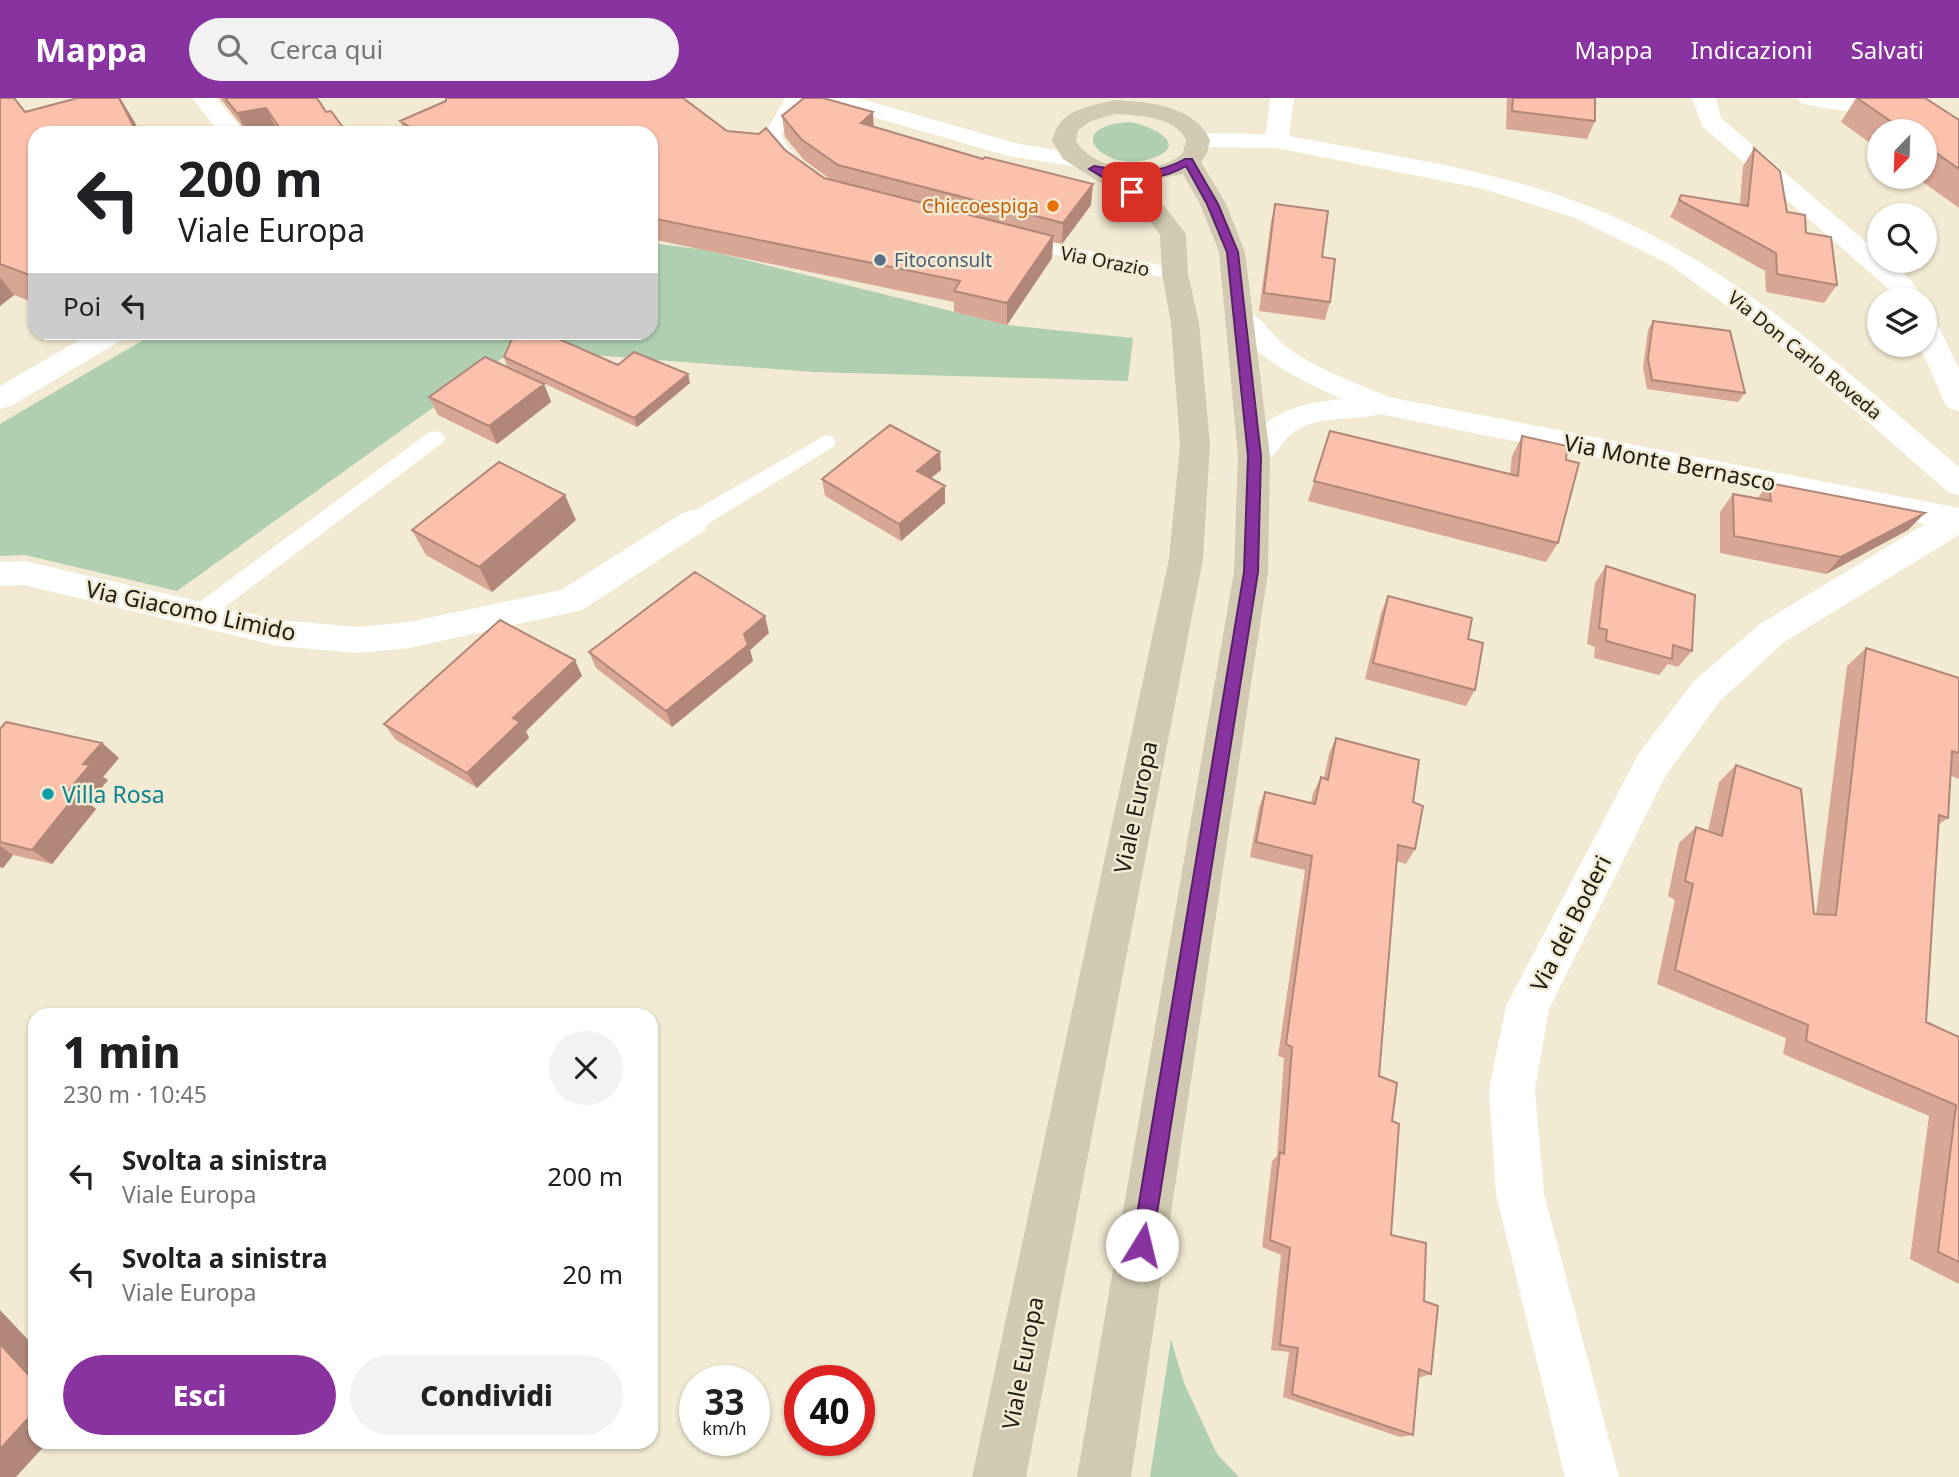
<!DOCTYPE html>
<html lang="it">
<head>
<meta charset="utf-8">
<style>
	:root { --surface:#fff; --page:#f2f2f2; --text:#202124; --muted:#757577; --accent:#8833a0 }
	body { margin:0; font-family:"Noto Sans",sans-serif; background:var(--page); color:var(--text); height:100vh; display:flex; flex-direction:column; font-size:26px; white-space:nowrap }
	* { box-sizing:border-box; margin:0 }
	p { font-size:23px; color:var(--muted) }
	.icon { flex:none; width:38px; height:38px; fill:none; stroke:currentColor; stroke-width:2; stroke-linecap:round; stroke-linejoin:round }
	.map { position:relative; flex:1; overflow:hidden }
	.drawer { position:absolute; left:28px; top:910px; width:630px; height:441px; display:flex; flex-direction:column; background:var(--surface); border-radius:21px; box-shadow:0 2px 5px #0004 }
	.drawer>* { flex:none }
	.top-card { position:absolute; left:28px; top:28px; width:630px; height:214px; border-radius:21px; box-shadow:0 2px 5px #0004; background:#fff; color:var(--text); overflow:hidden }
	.needle { width:46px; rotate:203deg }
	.controls { position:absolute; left:1867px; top:21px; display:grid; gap:14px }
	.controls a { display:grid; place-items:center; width:70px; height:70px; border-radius:50%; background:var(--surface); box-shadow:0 2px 5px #0004; font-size:35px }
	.speed { position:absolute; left:679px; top:1267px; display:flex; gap:14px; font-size:35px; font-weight:700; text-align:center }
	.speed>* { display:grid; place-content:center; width:91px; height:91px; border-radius:50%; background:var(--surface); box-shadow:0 2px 5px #0004; line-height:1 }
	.speed small { font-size:18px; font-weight:400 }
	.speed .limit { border:10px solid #d22; background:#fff; color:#111 }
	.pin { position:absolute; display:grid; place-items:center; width:60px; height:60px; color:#fff; margin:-30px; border-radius:14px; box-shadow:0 4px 10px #0006 }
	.me { position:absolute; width:77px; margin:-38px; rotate:9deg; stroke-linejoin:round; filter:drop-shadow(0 0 5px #0008) }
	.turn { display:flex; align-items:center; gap:24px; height:147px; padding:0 35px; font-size:32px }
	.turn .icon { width:91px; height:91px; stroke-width:2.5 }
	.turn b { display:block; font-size:49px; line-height:60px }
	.then { display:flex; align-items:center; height:66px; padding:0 35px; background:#0003; gap:14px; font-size:26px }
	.round { display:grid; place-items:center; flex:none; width:74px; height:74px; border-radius:37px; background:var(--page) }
	.summary { display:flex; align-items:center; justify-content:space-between; height:119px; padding:0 35px }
	h1 { font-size:42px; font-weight:800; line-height:52px }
	.action { display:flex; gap:14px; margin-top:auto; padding:14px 35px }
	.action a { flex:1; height:80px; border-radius:42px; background:var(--accent); color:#fff; font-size:28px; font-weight:800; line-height:80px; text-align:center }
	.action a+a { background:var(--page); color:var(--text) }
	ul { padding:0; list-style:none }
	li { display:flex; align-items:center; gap:21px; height:98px; padding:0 35px }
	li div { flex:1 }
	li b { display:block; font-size:26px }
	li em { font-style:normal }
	header { display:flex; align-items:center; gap:42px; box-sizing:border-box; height:98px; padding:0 35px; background:var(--accent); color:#fff }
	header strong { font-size:33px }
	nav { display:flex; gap:38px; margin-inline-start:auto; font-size:24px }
	.search { width:490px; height:63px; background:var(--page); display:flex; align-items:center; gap:18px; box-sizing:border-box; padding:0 24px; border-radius:38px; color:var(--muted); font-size:26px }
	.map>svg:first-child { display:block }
	.green { fill:#b0cfb1 }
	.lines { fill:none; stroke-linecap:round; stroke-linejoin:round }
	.lane { fill:#fff; fill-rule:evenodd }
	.street { fill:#fff; fill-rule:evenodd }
	.secondary { fill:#d1c9b1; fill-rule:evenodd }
	.wall { fill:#d8a695 }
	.shaded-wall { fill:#b08779 }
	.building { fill:#fbc1ad; stroke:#b08779; stroke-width:2 }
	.route { fill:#8833a0; stroke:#582168; stroke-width:2 }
	.food-dot { fill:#e8710a; stroke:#f2ead2; stroke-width:2.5 }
	.service-dot { fill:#5c6f8a; stroke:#f2ead2; stroke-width:2.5 }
	.culture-dot { fill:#0f9aa8; stroke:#f2ead2; stroke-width:2.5 }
	.labels { text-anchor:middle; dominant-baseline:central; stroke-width:5; stroke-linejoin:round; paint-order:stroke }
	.far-food-label { font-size:19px; fill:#c56008; stroke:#f2ead2; text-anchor:end }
	.far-service-label { font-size:19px; fill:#4e5e75; stroke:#f2ead2; text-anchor:start }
	.far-street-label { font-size:19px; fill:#1e1c13; stroke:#f2ead2 }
	.street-label { font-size:23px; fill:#1e1c13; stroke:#f2ead2 }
	.culture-label { font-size:23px; fill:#0d838f; stroke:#f2ead2; text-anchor:start }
</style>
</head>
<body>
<header>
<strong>Mappa</strong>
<div class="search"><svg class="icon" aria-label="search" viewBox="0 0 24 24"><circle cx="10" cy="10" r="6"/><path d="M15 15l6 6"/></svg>Cerca qui</div>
<nav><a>Mappa</a><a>Indicazioni</a><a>Salvati</a></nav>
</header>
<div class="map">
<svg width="1959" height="1379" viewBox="0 0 1959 1379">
	<rect width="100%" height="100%" fill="#f2ead2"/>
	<path class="green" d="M1129 24C1147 26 1193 46 1153 60 1106 77 1058 29 1129 24Z
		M651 145 706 152 1007 227 1133 240 1128 283 813 274 515 251 177 493 25 457 0 458V326L155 235 651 234Z
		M1171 1241 1184 1285 1217 1356 1239 1379H1150Z"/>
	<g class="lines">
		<path class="lane" d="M785 0H801L781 36 786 47 804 68 796 73C781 69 770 50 765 36Z
			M1020 139 1175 170 1184 176 1175 182 1014 148 1011 144Z
			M435 333 442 335 445 340 442 345 209 521 201 524 193 521 189 515 193 509 428 335Z
			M826 337 833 339 836 344 833 349 701 430 693 432 685 430 682 424 685 418Z"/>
		<path class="street" d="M192 0H216L245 35H220Z
			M821 0H858L1019 46 1086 57 1089 62 1086 67 1077 69 1008 58 825 5Z
			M1270 0H1294L1289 38C1391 58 1497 71 1593 110 1734 166 1845 273 1959 369V397L1948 394 1772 240 1667 165 1575 120 1484 91 1277 50 1197 49 1189 47 1185 42 1189 37 1197 35 1266 36Z
			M1692 0H1716L1721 20 1880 156V163H1888L1910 181 1923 201H1895L1890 192 1702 28Z
			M1797 0H1911L1914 4 1910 9C1873 18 1838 14 1801 5Z
			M1238 209C1258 213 1269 234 1284 247 1314 271 1353 283 1388 299L1959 410V437L1784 544 1720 603 1666 677 1549 911 1535 992 1544 1096 1619 1379H1565L1496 1096 1489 992 1506 908 1639 655 1694 583 1760 526 1925 426 1380 316C1352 324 1319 316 1294 334 1275 348 1272 374 1243 365L1238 358C1265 314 1295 306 1342 301 1297 281 1253 259 1224 217L1228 211Z
			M1925 220 1935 223 1939 229 1959 271V313L1948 310 1944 303 1919 247H1925Z
			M93 234H129L125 240 11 308 0 311V288Z
			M693 412 705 416 709 424 705 432 582 512 409 550 358 555 279 548 24 487 0 488V464L24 463 279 522 358 529 409 524 561 492 681 416Z"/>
		<path class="secondary" d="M1115 2C1149 4 1195 8 1210 42L1207 55 1201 64 1226 106 1245 154 1270 358 1268 474 1131 1379H1077L1234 474 1238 358 1219 154 1200 106 1183 76 1135 85 1165 109 1186 136 1188 176 1199 225 1210 347 1203 461 1026 1379H972L1169 461 1180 347 1171 225 1162 176 1160 137 1147 119 1123 99 1063 61 1052 43C1059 11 1087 9 1115 2ZM1116 16C1138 17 1176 19 1186 42L1183 55C1156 80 1096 75 1076 43L1078 32 1091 23Z"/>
	</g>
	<path class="wall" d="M0 0 25 14 78 0H120L136 26 35 35V205L14 197 0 208Z
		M220 0H317L326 14 347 35H280L275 28 246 33Z
		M1507 0H1595V23L1587 41 1506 31Z
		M1856 0H1925L1959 22V110L1916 79H1925V33H1880V52L1841 24Z
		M782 18 874 29 1091 107 1062 146 1053 144 1052 160 1007 227 954 214V204L651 141V35H406L400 23 727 33 785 52 824 80 830 81 804 62 785 39Z
		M1754 50 1787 114 1806 135 1837 187 1824 205 1766 194 1765 173 1670 119 1681 97 1740 106 1743 68Z
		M1275 106 1322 159 1330 204 1325 222 1259 213 1271 124Z
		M1653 223 1745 295 1738 304 1647 291 1643 270 1648 232Z
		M504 259 618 267 690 285 637 329 507 268Z
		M544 286 551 304 497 346 438 317 429 299Z
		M1330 333 1510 376 1512 358 1522 338 1558 445 1546 464 1308 403Z
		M941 372 931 380 945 388V405L901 443 825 398 822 381Z
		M1769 385 1908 432 1826 476 1720 455V414L1733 396 1757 401Z
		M576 422 492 494 426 457 412 432Z
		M1606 468 1692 553 1678 569 1668 566 1659 577 1594 560 1595 549 1587 546 1595 485Z
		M1388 498 1468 541 1475 592 1466 608 1365 581 1381 515Z
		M769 535 750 552 753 563 672 629 596 570 589 554Z
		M1866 550 1959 580V681L1951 678 1948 720 1938 727 1926 924 1959 939V1186L1910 1161 1929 1018 1783 956 1786 940 1657 886 1675 802 1668 798 1679 745 1696 729 1708 733 1719 684 1736 667 1814 816H1816L1847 568Z
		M582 578 526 633 529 640 477 690 396 642 384 626Z
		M0 631 102 645 119 660 103 679 108 682 89 705 96 711 52 766 13 757 3 770 0 769Z
		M1336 640 1413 704 1415 751 1406 766 1396 763 1379 978 1392 1023 1391 1137 1424 1203 1431 1276 1418 1280 1413 1337 1400 1339 1283 1299 1289 1254 1271 1252 1281 1157 1262 1149 1272 1063 1277 1058 1284 960 1278 958 1305 772 1250 759 1259 709 1265 694 1311 705 1313 695 1321 679 1324 680 1329 656Z"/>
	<path class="shaded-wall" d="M119 0H120L141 35H137Z
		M266 10 275 28 246 33 237 15Z
		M873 14 874 35 861 25Z
		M1093 86 1091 107 1062 146 1063 125Z
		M1053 138 1052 160 1007 227V205Z
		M0 179 14 197 0 208Z
		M688 276 690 285 637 329 634 320Z
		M544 286 551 304 497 346 489 328Z
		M940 354 941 372 918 390 917 373Z
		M945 388V405L901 443 899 426Z
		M565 397 576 422 492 494 479 469Z
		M1925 415 1908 432 1826 476 1841 459Z
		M765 518 769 535 750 552 753 563 672 629 666 613 744 536Z
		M575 562 582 578 526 633 529 640 477 690 467 675 513 620Z
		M102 645 119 660 103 679 108 682 89 705 96 711 52 766 32 752 83 666Z
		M0 748 13 757 3 770 0 769Z
		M0 1212 35 1249V1284L0 1246Z
		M35 1313V1344H48L16 1379H0V1351Z"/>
	<path class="building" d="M0 0H14L25 14 78 0H119L137 35H35V179L0 166Z
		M225 0H317L326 14 331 13 347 35H283L266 10 237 15Z
		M446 0H683L727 33 759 36 766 30 785 52 824 80 1053 138 1007 205 954 193 960 183 651 120V35H420L400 23 446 3Z
		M804 0H823L873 14 861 25 983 61 985 59 1093 86 1063 125 838 67 801 41 782 18Z
		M1513 0H1595V23L1512 13Z
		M1857 0H1925L1959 22V71L1925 47V33H1905Z
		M1754 50 1780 73 1787 114 1805 117 1806 135 1831 139 1837 187 1777 176 1776 155 1679 102 1681 97 1748 108Z
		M1275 106 1328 113 1322 159 1335 161 1330 204 1264 195Z
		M1653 223 1730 233 1745 295 1652 282 1648 261Z
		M515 234H543L618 267 634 254 688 276 634 320 504 259Z
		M485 259 544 286 489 328 429 299Z
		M890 327 940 354 917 373 945 388 899 426 822 381Z
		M1330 333 1518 378 1522 338 1567 348 1566 362 1579 365 1558 445 1314 383Z
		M499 364 565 397 479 469 412 432Z
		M1769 385 1925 415 1841 459 1734 438 1733 396 1771 403Z
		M1606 468 1695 497 1692 553 1673 547 1672 561 1606 543 1607 532 1599 530Z
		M695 474 765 518 744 536 748 547 666 613 589 554Z
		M1388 498 1472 520 1468 541 1483 545 1475 592 1373 565Z
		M500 522 575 562 513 620 520 624 467 675 384 626Z
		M1866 550 1959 580V655L1952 653 1948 720 1939 717 1926 924 1959 939V1164L1938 1154 1956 1007 1806 943 1808 927 1675 872 1693 786 1685 783 1696 729 1722 738 1736 667 1801 691 1814 816 1836 817Z
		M6 624 102 645 83 666 90 667 67 694 77 696 32 752 0 744V631Z
		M1336 640 1419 662 1413 704 1423 708 1415 751 1398 747 1379 978 1397 985 1392 1023 1399 1026 1391 1137 1426 1145 1424 1203 1438 1208 1431 1276 1419 1271 1413 1337 1292 1296 1298 1250 1280 1247 1290 1150 1270 1142 1280 1054 1284 1056 1292 949 1286 946 1312 758 1256 744 1265 694 1315 706 1321 679 1328 682Z
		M0 1246 35 1284V1313L0 1351Z"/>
	<path class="route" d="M1185 61H1192L1218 106 1238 154 1261 358 1258 474 1152 1147 1149 1154 1142 1157 1135 1154 1132 1147 1244 474 1248 358 1227 154 1207 106 1186 68C1163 82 1138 82 1112 77L1136 92V96L1132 97 1089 71 1094 68C1128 74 1154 79 1185 61Z"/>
	<circle class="food-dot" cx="1053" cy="108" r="7"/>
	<circle class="service-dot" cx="880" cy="162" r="7"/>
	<circle class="culture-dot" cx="48" cy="696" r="7"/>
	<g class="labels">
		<g class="far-food-label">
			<text x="1039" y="108">Chiccoespiga</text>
		</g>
		<g class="far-service-label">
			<text x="894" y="162">Fitoconsult</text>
		</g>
		<g class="far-street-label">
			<text transform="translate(1105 163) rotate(11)">Via Orazio</text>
			<text transform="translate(1805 257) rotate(39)">Via Don Carlo Roveda</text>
		</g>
		<g class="street-label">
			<text transform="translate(1670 364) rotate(11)">Via Monte Bernasco</text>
			<text transform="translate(191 512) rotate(12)">Via Giacomo Limido</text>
			<text transform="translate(1135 709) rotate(-78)">Viale Europa</text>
			<text transform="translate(1570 825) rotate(-63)">Via dei Boderi</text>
			<text transform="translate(1022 1265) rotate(-79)">Viale Europa</text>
		</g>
		<g class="culture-label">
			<text x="62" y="696">Villa Rosa</text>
		</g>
	</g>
</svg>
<div class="controls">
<a><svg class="needle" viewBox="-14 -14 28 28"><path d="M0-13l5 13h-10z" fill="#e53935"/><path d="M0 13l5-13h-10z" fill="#757577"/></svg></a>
<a><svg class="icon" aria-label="search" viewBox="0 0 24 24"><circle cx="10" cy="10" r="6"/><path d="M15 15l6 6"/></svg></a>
<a><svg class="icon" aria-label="layers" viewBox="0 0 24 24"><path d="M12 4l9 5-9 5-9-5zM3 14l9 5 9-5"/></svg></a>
</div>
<div class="speed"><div>33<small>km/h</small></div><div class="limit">40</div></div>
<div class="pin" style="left:1132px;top:94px;background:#d93025"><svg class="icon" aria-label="arrive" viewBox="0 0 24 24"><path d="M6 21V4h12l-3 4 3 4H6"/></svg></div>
<svg class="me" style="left:1142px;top:1147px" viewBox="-20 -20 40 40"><circle r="19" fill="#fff"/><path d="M0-13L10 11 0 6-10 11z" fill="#8833a0"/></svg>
<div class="top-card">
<div class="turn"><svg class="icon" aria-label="left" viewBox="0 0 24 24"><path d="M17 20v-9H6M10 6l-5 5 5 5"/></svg><div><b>200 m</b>Viale Europa</div></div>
<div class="then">Poi<svg class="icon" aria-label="left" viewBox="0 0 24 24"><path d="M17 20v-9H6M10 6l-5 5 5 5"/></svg></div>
</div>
<section class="drawer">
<div class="summary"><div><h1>1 min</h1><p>230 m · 10:45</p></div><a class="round"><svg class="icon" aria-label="close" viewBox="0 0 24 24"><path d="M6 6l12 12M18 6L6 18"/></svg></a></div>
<ul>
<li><svg class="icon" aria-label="left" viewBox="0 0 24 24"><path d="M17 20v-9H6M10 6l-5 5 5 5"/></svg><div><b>Svolta a sinistra</b><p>Viale Europa</p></div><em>200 m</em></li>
<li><svg class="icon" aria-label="left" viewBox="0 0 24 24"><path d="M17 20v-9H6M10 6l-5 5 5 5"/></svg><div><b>Svolta a sinistra</b><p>Viale Europa</p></div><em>20 m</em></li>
</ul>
<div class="action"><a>Esci</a><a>Condividi</a></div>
</section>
</div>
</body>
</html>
